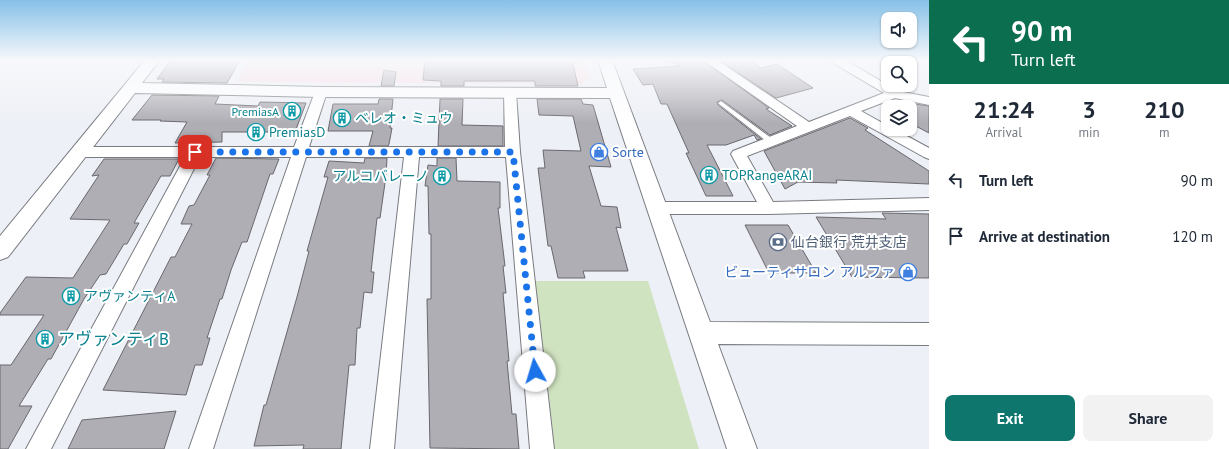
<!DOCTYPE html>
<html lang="en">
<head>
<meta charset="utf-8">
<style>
	:root { --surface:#fff; --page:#f2f2f3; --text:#1f2937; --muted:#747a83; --accent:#0f766e }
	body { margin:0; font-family:"PT Sans","Noto Sans JP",sans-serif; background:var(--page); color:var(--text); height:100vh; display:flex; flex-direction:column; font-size:15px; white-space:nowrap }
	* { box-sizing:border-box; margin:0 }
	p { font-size:13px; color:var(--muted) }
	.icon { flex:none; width:22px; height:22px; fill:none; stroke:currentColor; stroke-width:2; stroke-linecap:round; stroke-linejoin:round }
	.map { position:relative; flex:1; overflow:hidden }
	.panel { display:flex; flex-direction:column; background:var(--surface); width:300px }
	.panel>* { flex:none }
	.banner { background:#0b6e4f; color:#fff; overflow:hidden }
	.fabs { position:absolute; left:881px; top:12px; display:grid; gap:8px }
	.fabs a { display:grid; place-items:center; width:36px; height:36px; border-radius:8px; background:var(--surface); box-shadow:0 1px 3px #0004; font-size:20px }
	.pin { position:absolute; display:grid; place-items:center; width:34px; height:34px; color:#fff; margin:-17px; border-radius:8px; box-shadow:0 2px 6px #0006 }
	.me { position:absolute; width:44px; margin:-22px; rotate:354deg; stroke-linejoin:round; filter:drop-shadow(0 0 3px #0008) }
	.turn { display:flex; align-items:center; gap:14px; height:84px; padding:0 16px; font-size:18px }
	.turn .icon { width:52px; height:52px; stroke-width:2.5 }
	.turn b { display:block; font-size:28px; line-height:34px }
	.eta { display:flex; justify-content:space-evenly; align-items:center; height:68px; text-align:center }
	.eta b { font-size:24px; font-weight:600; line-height:28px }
	.action { display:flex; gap:8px; margin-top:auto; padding:8px 16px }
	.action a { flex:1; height:46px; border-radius:8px; background:var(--accent); color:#fff; font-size:16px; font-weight:600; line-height:46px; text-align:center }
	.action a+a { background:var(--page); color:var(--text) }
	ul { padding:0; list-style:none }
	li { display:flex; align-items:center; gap:12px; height:56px; padding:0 16px }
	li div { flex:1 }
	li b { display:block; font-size:15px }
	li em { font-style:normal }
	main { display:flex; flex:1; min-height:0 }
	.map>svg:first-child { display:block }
	.commercial { fill:#f9dee3 }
	.green { fill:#d0e3c0 }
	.building { fill:#b0aeb5; stroke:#69686e }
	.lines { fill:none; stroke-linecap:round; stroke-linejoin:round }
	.service-casing { stroke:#797b81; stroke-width:2 }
	.minor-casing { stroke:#797b81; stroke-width:2 }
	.tertiary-casing { stroke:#797b81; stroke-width:2 }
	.service { fill:#fff; fill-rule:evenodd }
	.minor { fill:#fff; fill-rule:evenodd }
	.tertiary { fill:#fff; fill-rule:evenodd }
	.route { stroke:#1a73e8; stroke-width:7; stroke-dasharray:0 12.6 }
	.labels { text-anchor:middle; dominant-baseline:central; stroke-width:4; stroke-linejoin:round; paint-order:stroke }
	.far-culture-label { font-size:12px; fill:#0d838f; stroke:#fff; text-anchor:end }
	.culture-label { font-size:14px; fill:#0d838f; stroke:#fff; text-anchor:start }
	.shop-label { font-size:14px; fill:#366cbe; stroke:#fff; text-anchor:start }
	.service-label { font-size:14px; fill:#4e5e75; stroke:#fff; text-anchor:start }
	.near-culture-label { font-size:17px; fill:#0d838f; stroke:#fff; text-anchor:start }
</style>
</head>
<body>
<main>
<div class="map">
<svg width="929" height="449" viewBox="0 0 929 449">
	<rect width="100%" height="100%" fill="#edf0f6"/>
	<path class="commercial" d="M249 60H584L590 77 582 84 237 82Z"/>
	<path class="green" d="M534 281H648L699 449H552Z"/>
	<path class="building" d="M171 60H240L227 83 162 82 164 79H157Z
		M425 60H572L578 86H535V81H464V86H441V81L423 80Z
		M666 60H702L769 108 766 109 792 126 770 135 722 100 717 102 718 105 761 139 757 140 754 135 726 145H707L733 196H706L686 153H689L667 104H661L653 84 643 85 633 69 680 66Z
		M719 60H750L761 68 777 64 813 88 776 98Z
		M384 70 396 72 394 86H381Z
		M152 95 219 96 215 104 258 106 260 102 306 103 295 132H222V142L175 143 187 122 160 121 161 120H132Z
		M379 99H393L390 128H392L389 144 388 146H369L373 131H328L333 104H378Z
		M440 99H463L462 125 503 126V146H438Z
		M537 99H581L583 104 593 105 611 167 589 166 601 206 617 207 621 228 616 227 628 271H583L585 278H558L551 246H548L538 168H545L543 150 581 151 573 116 539 115Z
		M915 104 929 106V133L910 123V106Z
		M850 118 868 128 865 130 929 171V184L836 180 837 183 798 182 785 189 764 151Z
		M216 158 279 159 273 174H270L247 242H242L231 270 222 299H220L207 338H210L202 365H195L186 395 103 390 171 257H175L192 224H181L189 206 194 205 210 175H207Z
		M365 158H387L386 176 380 218H377L371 272H374L372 293 364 292 360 328H357L355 365H349L341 449H303L304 445 254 446 264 405H266L297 297 309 251H307L328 177H324L329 161 364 163Z
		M437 158H456L457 181 500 182V208H498L505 266H503L506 293H503L509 361H507L512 414H516L519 449 430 448 427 299H431V234H429L428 186H425L428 165 437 166Z
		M104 159H179L170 176H161L134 223H139L127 244H124L106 274 100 275 84 299 51 359H48L19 406H32L8 449H0V365H11L44 315H0V313L26 277 73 278 110 220 70 219 99 175 92 176Z
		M882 213 929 214V278L852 277 816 217 886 219Z
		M745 225H788L816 273H769Z
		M176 411 164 449H68L82 420Z"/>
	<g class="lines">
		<defs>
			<path id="service" d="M721 101 774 140V144H770L719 104 718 103Z"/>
			<path id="minor" d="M703 60H717L809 122 884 93 833 63 831 60H845L898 91 929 97V105L895 98 861 111 888 126V129H894L929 148V159L924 157 850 116 747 156 773 202 929 198V210L768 214H657L651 212 649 208 651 204 657 202H757L731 154 733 151 797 126Z
				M321 88 326 89 327 92 309 147H505L504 92 505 89H515L516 92 520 152 554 449H530L506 157H419L394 449H370L404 157H306L213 449H189L291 157H200L51 449H26L185 157H79L74 155 72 152 74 149 79 147H294L315 92 316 89Z"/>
			<path id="tertiary" d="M145 60H160L142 83 321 87 607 88 598 60H612L710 322 929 323V345L718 344 757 449H727L610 98 321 97 135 93 8 257 0 260V236Z"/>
		</defs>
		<use href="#service" class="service-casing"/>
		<use href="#minor" class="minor-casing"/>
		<use href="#tertiary" class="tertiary-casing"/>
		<use href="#service" class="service"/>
		<use href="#minor" class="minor"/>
		<use href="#tertiary" class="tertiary"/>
	</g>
	<linearGradient id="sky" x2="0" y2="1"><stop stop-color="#86c0e8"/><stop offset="0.49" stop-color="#f7f8fb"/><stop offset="1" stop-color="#f7f8fb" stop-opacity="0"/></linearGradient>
	<rect width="929" height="123" fill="url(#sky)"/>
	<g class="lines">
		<path class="route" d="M195 152H513L535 371"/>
	</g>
	<defs>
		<symbol id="building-ring" viewBox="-11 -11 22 22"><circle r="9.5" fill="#fff" stroke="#0f9aa8" stroke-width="1.5"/><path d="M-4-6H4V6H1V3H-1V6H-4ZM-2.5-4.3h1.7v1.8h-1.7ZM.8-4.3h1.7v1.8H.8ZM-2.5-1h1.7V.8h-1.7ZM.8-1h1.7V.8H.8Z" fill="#0f9aa8"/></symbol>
		<symbol id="shop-ring" viewBox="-11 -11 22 22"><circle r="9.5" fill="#fff" stroke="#3f7fe0" stroke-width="1.5"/><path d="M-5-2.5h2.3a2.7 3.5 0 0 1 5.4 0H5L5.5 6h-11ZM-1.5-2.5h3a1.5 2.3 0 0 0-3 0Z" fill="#3f7fe0"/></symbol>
		<symbol id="bank-ring" viewBox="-11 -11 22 22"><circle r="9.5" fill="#fff" stroke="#5c6f8a" stroke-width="1.5"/><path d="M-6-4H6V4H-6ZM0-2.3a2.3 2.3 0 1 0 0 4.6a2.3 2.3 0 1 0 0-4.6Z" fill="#5c6f8a"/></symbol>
	</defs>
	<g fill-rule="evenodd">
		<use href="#building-ring" x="282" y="101" width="20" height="20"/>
		<use href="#building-ring" x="332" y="108" width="20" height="20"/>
		<use href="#building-ring" x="246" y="122" width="20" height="20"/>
		<use href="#shop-ring" x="589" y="142" width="20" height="20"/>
		<use href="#building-ring" x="699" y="165" width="20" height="20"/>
		<use href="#building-ring" x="432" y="166" width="20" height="20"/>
		<use href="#bank-ring" x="768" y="232" width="20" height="20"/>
		<use href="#shop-ring" x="898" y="262" width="20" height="20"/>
		<use href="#building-ring" x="61" y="286" width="20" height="20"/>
		<use href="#building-ring" x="35" y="329" width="20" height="20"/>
	</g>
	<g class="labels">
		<g class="far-culture-label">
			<text x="279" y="111">PremiasA</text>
		</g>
		<g class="culture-label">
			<text x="355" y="118">ベレオ・ミュウ</text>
			<text x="269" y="132">PremiasD</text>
			<text x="722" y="175">TOPRangeARAI</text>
			<text x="429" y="176" text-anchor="end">アルコバレーノ</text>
			<text x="84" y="296">アヴァンティA</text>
		</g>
		<g class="shop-label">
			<text x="612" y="152">Sorte</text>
			<text x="895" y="272" text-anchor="end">ビューティサロン アルファ</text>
		</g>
		<g class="service-label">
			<text x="791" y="242">仙台銀行 荒井支店</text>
		</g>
		<g class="near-culture-label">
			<text x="58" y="339">アヴァンティB</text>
		</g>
	</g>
</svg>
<div class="fabs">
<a><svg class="icon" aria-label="sound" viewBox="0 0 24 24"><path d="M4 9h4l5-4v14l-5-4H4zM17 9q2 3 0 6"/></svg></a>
<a><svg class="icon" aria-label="search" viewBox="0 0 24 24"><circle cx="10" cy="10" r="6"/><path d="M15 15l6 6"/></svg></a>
<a><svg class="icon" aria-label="layers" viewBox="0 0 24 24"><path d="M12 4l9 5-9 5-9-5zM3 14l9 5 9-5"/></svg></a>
</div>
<div class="pin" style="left:195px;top:152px;background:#d93025"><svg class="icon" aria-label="arrive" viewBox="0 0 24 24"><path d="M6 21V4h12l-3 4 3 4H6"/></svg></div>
<svg class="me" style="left:535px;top:371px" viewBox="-20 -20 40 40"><circle r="19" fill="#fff"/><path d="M0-13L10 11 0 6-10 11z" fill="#1a73e8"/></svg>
</div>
<section class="panel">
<div class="banner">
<div class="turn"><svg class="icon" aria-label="left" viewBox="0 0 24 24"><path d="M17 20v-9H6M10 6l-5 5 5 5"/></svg><div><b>90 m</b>Turn left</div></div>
</div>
<div class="eta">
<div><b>21:24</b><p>Arrival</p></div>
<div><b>3</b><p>min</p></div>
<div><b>210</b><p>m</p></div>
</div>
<ul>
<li><svg class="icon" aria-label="left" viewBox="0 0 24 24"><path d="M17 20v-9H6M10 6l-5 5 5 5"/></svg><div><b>Turn left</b></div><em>90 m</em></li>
<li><svg class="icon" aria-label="arrive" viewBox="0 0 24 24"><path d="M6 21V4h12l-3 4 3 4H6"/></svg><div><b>Arrive at destination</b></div><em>120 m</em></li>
</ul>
<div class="action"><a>Exit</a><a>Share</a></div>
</section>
</main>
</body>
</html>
